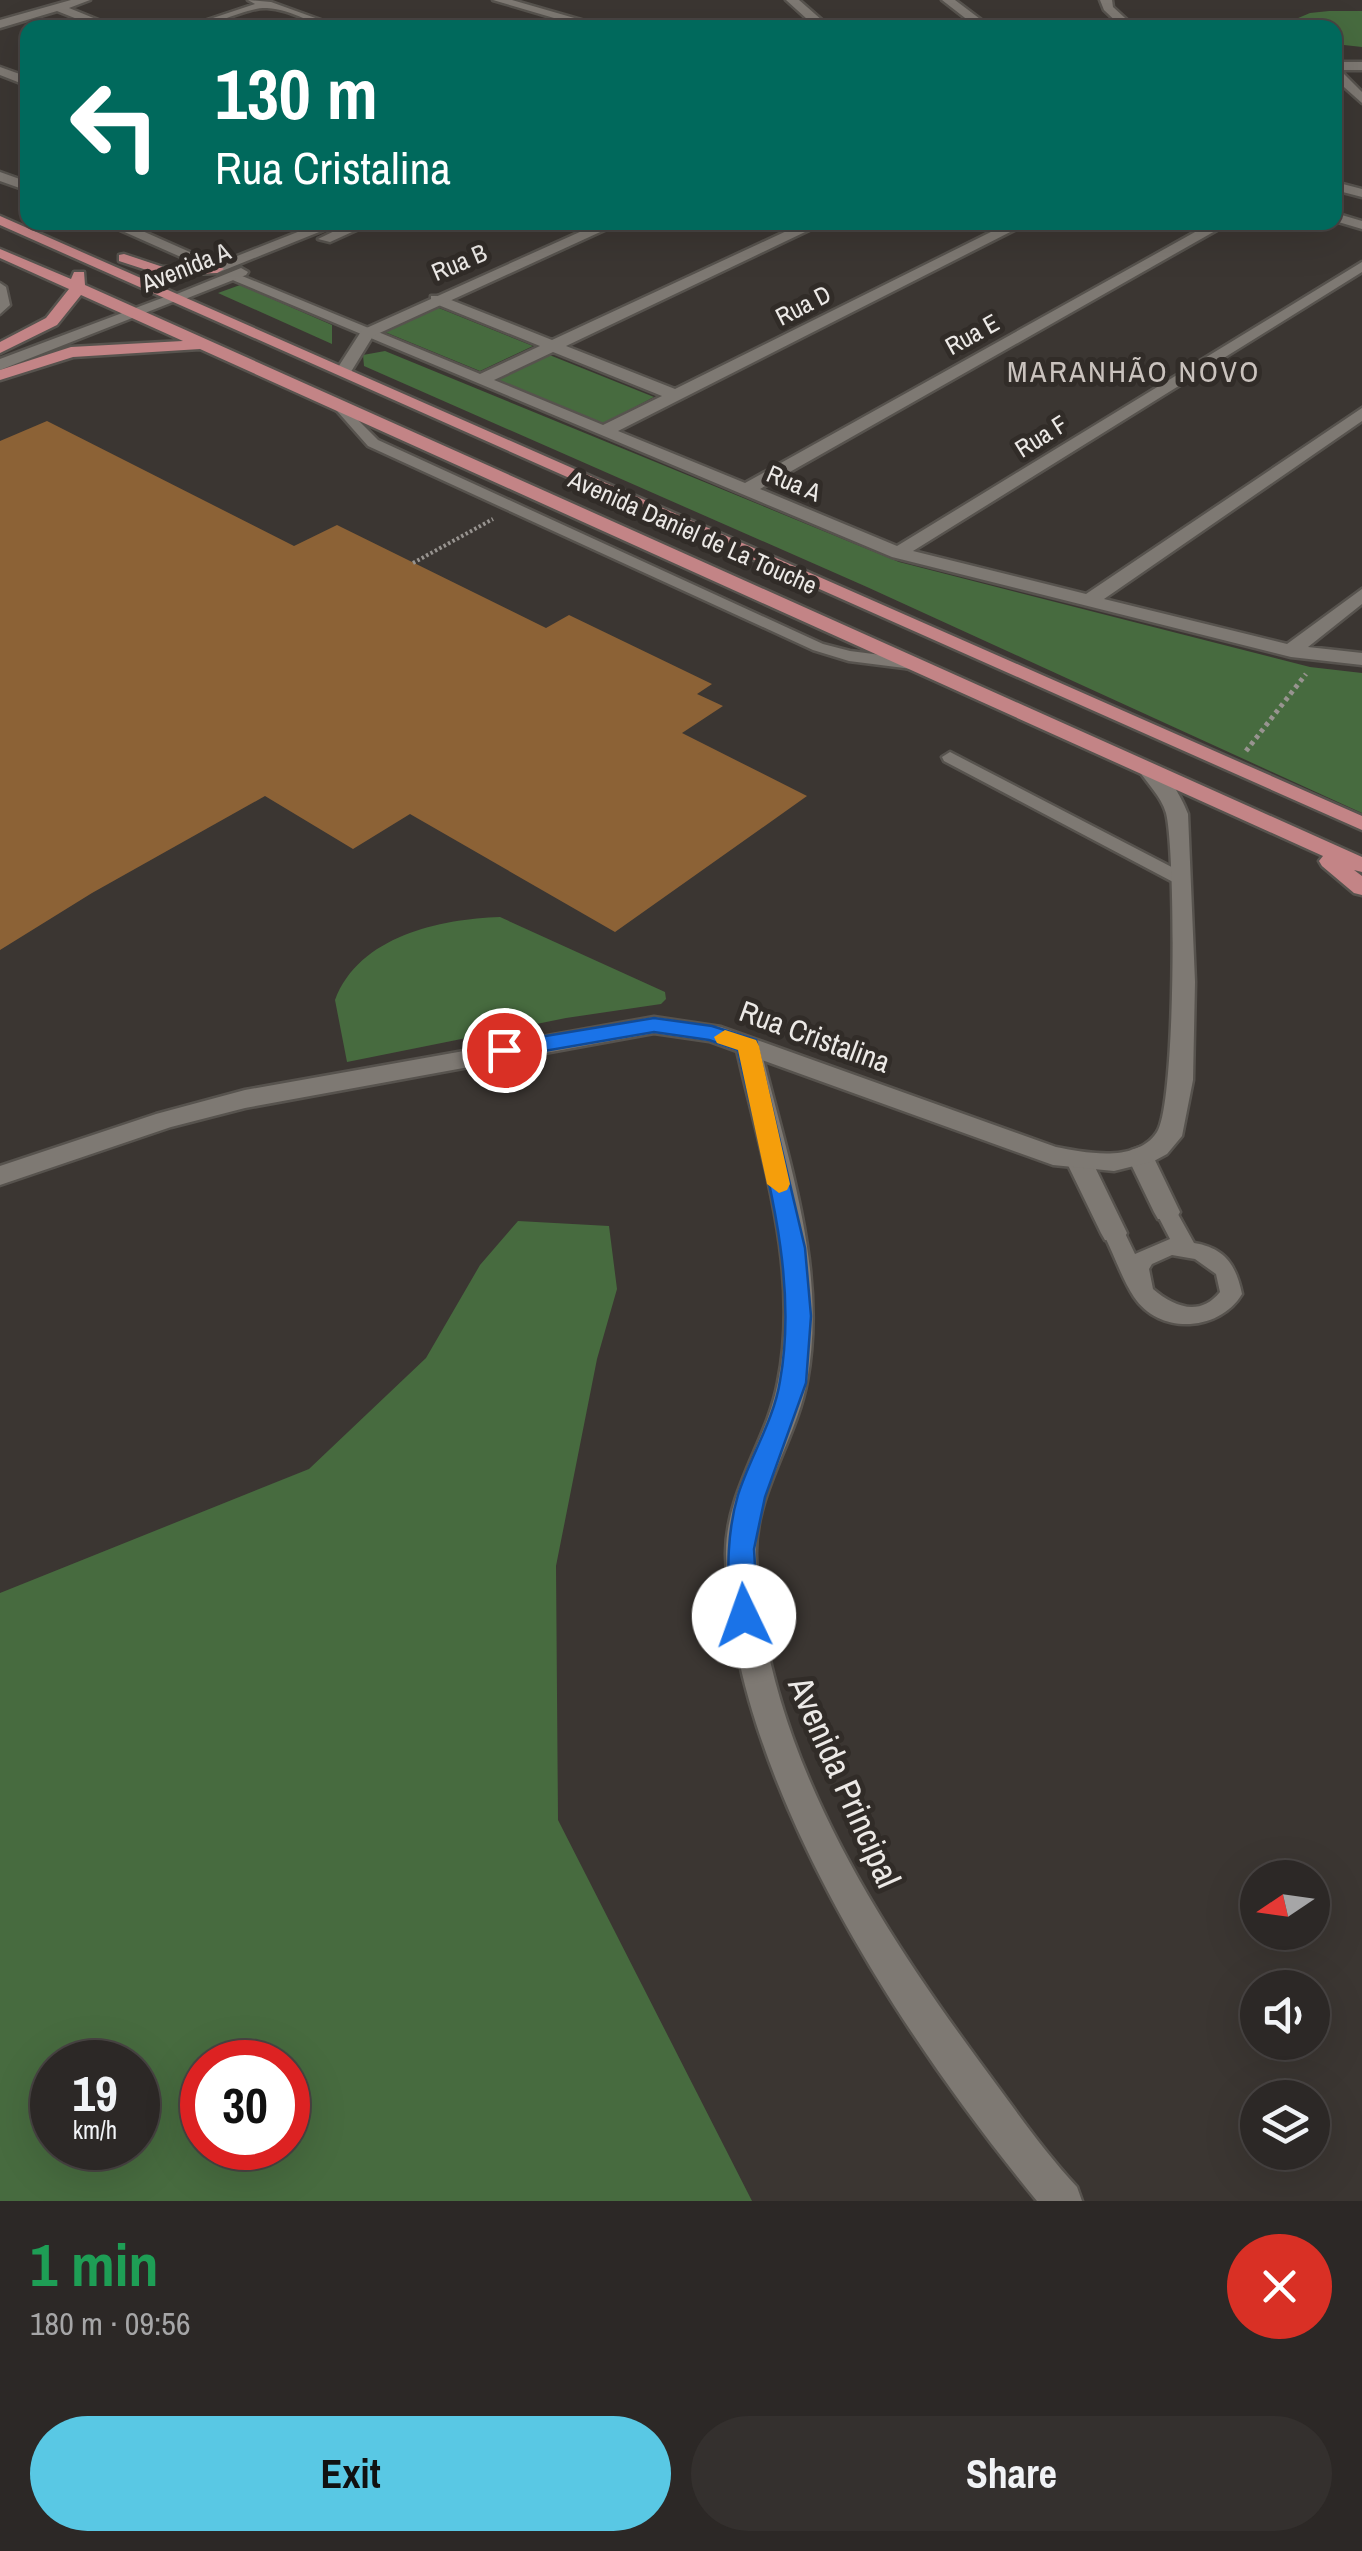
<!DOCTYPE html>
<html lang="en">
<head>
<meta charset="utf-8">
<style>
	:root { --surface:#2c2826; --page:#34302e; --text:#f1f3f6; --muted:#a6a6a7; --line:#484443; --accent:#59c8e4 }
	body { margin:0; font-family:"Archivo Narrow",sans-serif; background:var(--page); color:var(--text); height:100vh; display:flex; flex-direction:column; font-size:38px; white-space:nowrap }
	* { box-sizing:border-box; margin:0 }
	p { font-size:32px; color:var(--muted) }
	.icon { flex:none; width:55px; height:55px; fill:none; stroke:currentColor; stroke-width:2; stroke-linecap:round; stroke-linejoin:round }
	.map { position:relative; height:2201px; overflow:hidden }
	.side { display:flex; flex-direction:column; background:var(--surface); flex:1 }
	.side>* { flex:none }
	.guide { position:absolute; left:20px; top:20px; width:1322px; height:210px; border-radius:20px; box-shadow:0 10px 40px #0002,0 0 0 2px var(--line); background:#00695c; color:#fff; overflow:hidden }
	.needle { width:65px; rotate:257deg }
	.buttons { position:absolute; left:1240px; top:1860px; display:grid; gap:20px }
	.buttons a { display:grid; place-items:center; width:90px; height:90px; border-radius:50%; background:var(--surface); box-shadow:0 10px 40px #0002,0 0 0 2px var(--line); font-size:50px }
	.speed { position:absolute; left:30px; top:2040px; display:flex; gap:20px; font-size:50px; font-weight:700; text-align:center }
	.speed>* { display:grid; place-content:center; width:130px; height:130px; border-radius:50%; background:var(--surface); box-shadow:0 10px 40px #0002,0 0 0 2px var(--line); line-height:1 }
	.speed small { font-size:25px; font-weight:400 }
	.speed .limit { border:15px solid #d22; background:#fff; color:#111 }
	.pin { position:absolute; display:grid; place-items:center; width:85px; height:85px; color:#fff; margin:-42px; border:5px solid #fff; border-radius:50%; box-shadow:0 2px 10px #0007 }
	.me { position:absolute; width:110px; margin:-55px; rotate:357deg; stroke-linejoin:round; filter:drop-shadow(0 0 8px #0008) }
	.turn { display:flex; align-items:center; gap:35px; height:210px; padding:0 30px; font-size:45px }
	.turn .icon { width:130px; height:130px; stroke-width:2.5 }
	.turn b { display:block; font-size:70px; line-height:85px }
	.round { display:grid; place-items:center; flex:none; width:105px; height:105px; border-radius:52px; background:var(--page) }
	.headline { display:flex; align-items:center; justify-content:space-between; height:170px; padding:0 30px }
	h1 { font-size:60px; font-weight:700; line-height:75px; color:#1e9e55 }
	.cta { display:flex; gap:20px; margin-top:auto; padding:20px 30px }
	.cta a { flex:1; height:115px; border-radius:60px; background:var(--accent); color:#111; font-size:40px; font-weight:700; line-height:115px; text-align:center }
	.cta a+a { background:var(--page); color:var(--text) }
	.map>svg:first-child { display:block }
	.green { fill:#476b3f; fill-rule:evenodd }
	.building { fill:#8c6236 }
	.lines { fill:none; stroke-linecap:round; stroke-linejoin:round }
	.service-casing { stroke:#57534e; stroke-width:5 }
	.minor-casing { stroke:#57534e; stroke-width:5 }
	.tertiary-casing { stroke:#57534e; stroke-width:5 }
	.secondary-casing { stroke:#57534e; stroke-width:5 }
	.primary-casing { stroke:#57534e; stroke-width:5 }
	.path-far1 { stroke:#989490; stroke-width:4; stroke-dasharray:2.5 2.5; stroke-linecap:butt }
	.path { stroke:#989490; stroke-width:5; stroke-dasharray:4 4; stroke-linecap:butt }
	.service { fill:#7e7973; fill-rule:evenodd }
	.minor { fill:#7e7973; fill-rule:evenodd }
	.tertiary { fill:#7e7973; fill-rule:evenodd }
	.secondary { fill:#7e7973; fill-rule:evenodd }
	.primary { fill:#c38486; fill-rule:evenodd }
	.route { fill:#1a73e8; stroke:#114b97; stroke-width:2.5 }
	.slow { fill:#f59e0b }
	.labels { text-anchor:middle; dominant-baseline:central; stroke-width:10; stroke-linejoin:round; paint-order:stroke }
	.far-street-label { font-size:25px; fill:#ece9e6; stroke:#312c28 }
	.far-quarter-label { font-size:30px; letter-spacing:2.5px; fill:#cac3be; stroke:#312c28 }
	.street-label { font-size:30px; fill:#ece9e6; stroke:#312c28 }
	.near-street-label { font-size:35px; fill:#ece9e6; stroke:#312c28 }
</style>
</head>
<body>
<div class="map">
<svg width="1362" height="2201" viewBox="0 0 1362 2201">
	<rect width="100%" height="100%" fill="#3b3632"/>
	<path class="green" d="M1329 11H1362V47L1335 44V28L1277 27 1310 13Z
		M240 285 332 325V344L218 293Z
		M434 306 533 346 480 371 380 330Z
		M385 351 899 562 1310 667 1362 673V813L867 587 364 366 363 355Z
		M547 354 654 397 601 425 493 380Z
		M500 917 665 992 666 999 661 1004 566 1018 347 1062 335 1000C359 936 440 919 500 917Z
		M518 1221 609 1226 617 1289 597 1359 556 1566 558 1820 752 2201H0V1593L309 1469 426 1358 480 1265ZM138 2062V2148H52V2062ZM288 2062V2148H202V2062Z"/>
	<path class="building" d="M47 421 294 546 337 525 546 628 569 615 712 684 697 694 723 706 682 733 807 796 615 932 410 814 353 849 265 796 92 893 0 950V441Z"/>
	<g class="lines">
		<defs>
			<path id="service" d="M0 283 6 287 10 305 0 314Z
				M337 399 378 440 823 644 850 651 920 660 928 665 920 670 849 661 813 650 368 446 330 403Z
				M950 752 1187 875 1190 879 1187 883H1175L944 761 942 757Z
				M1167 1204 1174 1207 1194 1243C1225 1248 1236 1265 1242 1294 1220 1331 1160 1336 1134 1297 1122 1279 1114 1254 1103 1233L1106 1227H1122L1135 1254 1170 1239 1156 1212 1160 1207ZM1172 1255 1195 1259 1216 1274 1220 1292C1200 1317 1174 1307 1153 1289L1149 1269 1152 1264Z"/>
			<path id="minor" d="M71 0H90L69 8 118 28H100L57 11 0 28V20Z
				M248 0 271 2 343 28C315 28 293 9 267 8 245 7 212 28 183 28L255 4Z
				M786 0H799L831 28H817Z
				M1335 62H1362V70H1340L1362 92V103L1335 79Z
				M0 67 28 77V86L0 75Z
				M1335 182 1362 189V197L1335 190Z
				M806 222H826L566 346 675 389 1011 222H1030L618 431 745 483 1213 222H1231L760 489 897 546 1362 262V272L913 551 1086 594 1362 408V421L1104 599 1287 644 1362 589V604L1308 647 1362 653V665L1291 657 892 557 223 276 235 273 480 374 540 346 431 302V296H441L552 340ZM553 352 662 396 603 425 494 380Z
				M748 1038 760 1046C786 1154 828 1269 807 1381 796 1441 755 1493 756 1555 762 1743 872 1915 979 2061 1011 2104 1041 2148 1077 2187L1082 2201H1037C900 2034 730 1777 726 1555 725 1493 767 1441 778 1382 801 1270 760 1154 736 1046Z
				M1140 1147 1149 1150 1153 1156 1180 1212 1176 1219H1158L1154 1212 1127 1156 1131 1150Z
				M1079 1152 1088 1154 1092 1161 1127 1233 1123 1240H1105L1101 1233 1066 1161 1070 1154Z"/>
			<path id="tertiary" d="M942 0H955L992 28H978Z
				M1100 0H1112L1113 7 1136 28H1123L1104 10Z
				M1335 213 1362 221V229L1335 221Z
				M602 222H622L373 336 349 375 335 372 362 330Z
				M170 295 183 298 0 370V359Z
				M1147 762C1166 768 1181 796 1188 814L1195 982 1193 1080 1182 1136 1167 1154 1154 1161 1114 1171 1053 1165 709 1041 654 1033 245 1108 171 1127 0 1185V1166L156 1114 245 1090 654 1017 721 1027 1056 1147C1086 1153 1137 1163 1157 1132 1176 1104 1176 852 1166 813 1161 796 1146 782 1137 768Z"/>
			<path id="secondary" d="M493 0H512L609 28H588Z
				M0 172 28 182V191L0 181Z
				M102 222H122L217 264 323 222H344L217 273Z
				M353 222H374L330 242 318 239Z
				M241 268 248 272 246 275 180 301 167 298Z"/>
			<path id="primary" d="M0 216 1362 816V830L0 225Z
				M0 249 71 279 74 272H84L85 285 1362 857V872L1354 870 1362 876V895L1354 893 1322 866 1319 861 1323 856 200 349 73 357 0 380V370L71 347 183 341 81 295 57 325 0 353V342L46 318 69 289 0 258Z
				M124 254 163 267 217 265 224 269 217 273 162 275 119 261V255Z"/>
		</defs>
		<use href="#service" class="service-casing"/>
		<use href="#minor" class="minor-casing"/>
		<use href="#tertiary" class="tertiary-casing"/>
		<use href="#secondary" class="secondary-casing"/>
		<use href="#primary" class="primary-casing"/>
		<path class="path-far1" d="M413 563 493 519"/>
		<path class="path" d="M1246 751 1306 674"/>
		<use href="#service" class="service"/>
		<use href="#minor" class="minor"/>
		<use href="#tertiary" class="tertiary"/>
		<use href="#secondary" class="secondary"/>
		<use href="#primary" class="primary"/>
	</g>
	<path class="route" d="M654 1018 712 1026 756 1040 805 1248 811 1316 806 1383 765 1497 754 1549 758 1616 754 1625 744 1628 734 1625 729 1616C728 1574 726 1535 738 1495 750 1457 774 1420 780 1381 800 1271 761 1156 738 1050L709 1040 654 1032 504 1058 493 1050 504 1043Z"/>
	<path class="slow" d="M725 1030 756 1040 759 1046 790 1184 787 1190 779 1193 767 1184 738 1050 717 1043 714 1037Z"/>
	<g class="labels">
		<g class="far-street-label">
			<text transform="translate(459 262) rotate(-23)">Rua B</text>
			<text transform="translate(186 267) rotate(-22)">Avenida A</text>
			<text transform="translate(803 305) rotate(-27)">Rua D</text>
			<text transform="translate(972 334) rotate(-29)">Rua E</text>
			<text transform="translate(1041 436) rotate(-32)">Rua F</text>
			<text transform="translate(794 483) rotate(23)">Rua A</text>
			<text transform="translate(693 532) rotate(24)">Avenida Daniel de La Touche</text>
		</g>
		<g class="far-quarter-label">
			<text x="1134" y="371">MARANHÃO NOVO</text>
		</g>
		<g class="street-label">
			<text transform="translate(815 1036) rotate(20)">Rua Cristalina</text>
		</g>
		<g class="near-street-label">
			<text transform="translate(845 1782) rotate(66)">Avenida Principal</text>
		</g>
	</g>
</svg>
<div class="buttons">
<a><svg class="needle" viewBox="-14 -14 28 28"><path d="M0-13l5 13h-10z" fill="#e53935"/><path d="M0 13l5-13h-10z" fill="#a6a6a7"/></svg></a>
<a><svg class="icon" aria-label="sound" viewBox="0 0 24 24"><path d="M4 9h4l5-4v14l-5-4H4zM17 9q2 3 0 6"/></svg></a>
<a><svg class="icon" aria-label="layers" viewBox="0 0 24 24"><path d="M12 4l9 5-9 5-9-5zM3 14l9 5 9-5"/></svg></a>
</div>
<div class="speed"><div>19<small>km/h</small></div><div class="limit">30</div></div>
<div class="pin" style="left:504px;top:1050px;background:#d93025"><svg class="icon" aria-label="arrive" viewBox="0 0 24 24"><path d="M6 21V4h12l-3 4 3 4H6"/></svg></div>
<svg class="me" style="left:744px;top:1616px" viewBox="-20 -20 40 40"><circle r="19" fill="#fff"/><path d="M0-13L10 11 0 6-10 11z" fill="#1a73e8"/></svg>
<div class="guide">
<div class="turn"><svg class="icon" aria-label="left" viewBox="0 0 24 24"><path d="M17 20v-9H6M10 6l-5 5 5 5"/></svg><div><b>130 m</b>Rua Cristalina</div></div>
</div>
</div>
<section class="side">
<div class="headline"><div><h1>1 min</h1><p>180 m · 09:56</p></div><a class="round" style="background:#d93025;color:#fff"><svg class="icon" aria-label="close" viewBox="0 0 24 24"><path d="M6 6l12 12M18 6L6 18"/></svg></a></div>
<div class="cta"><a>Exit</a><a>Share</a></div>
</section>
</body>
</html>
